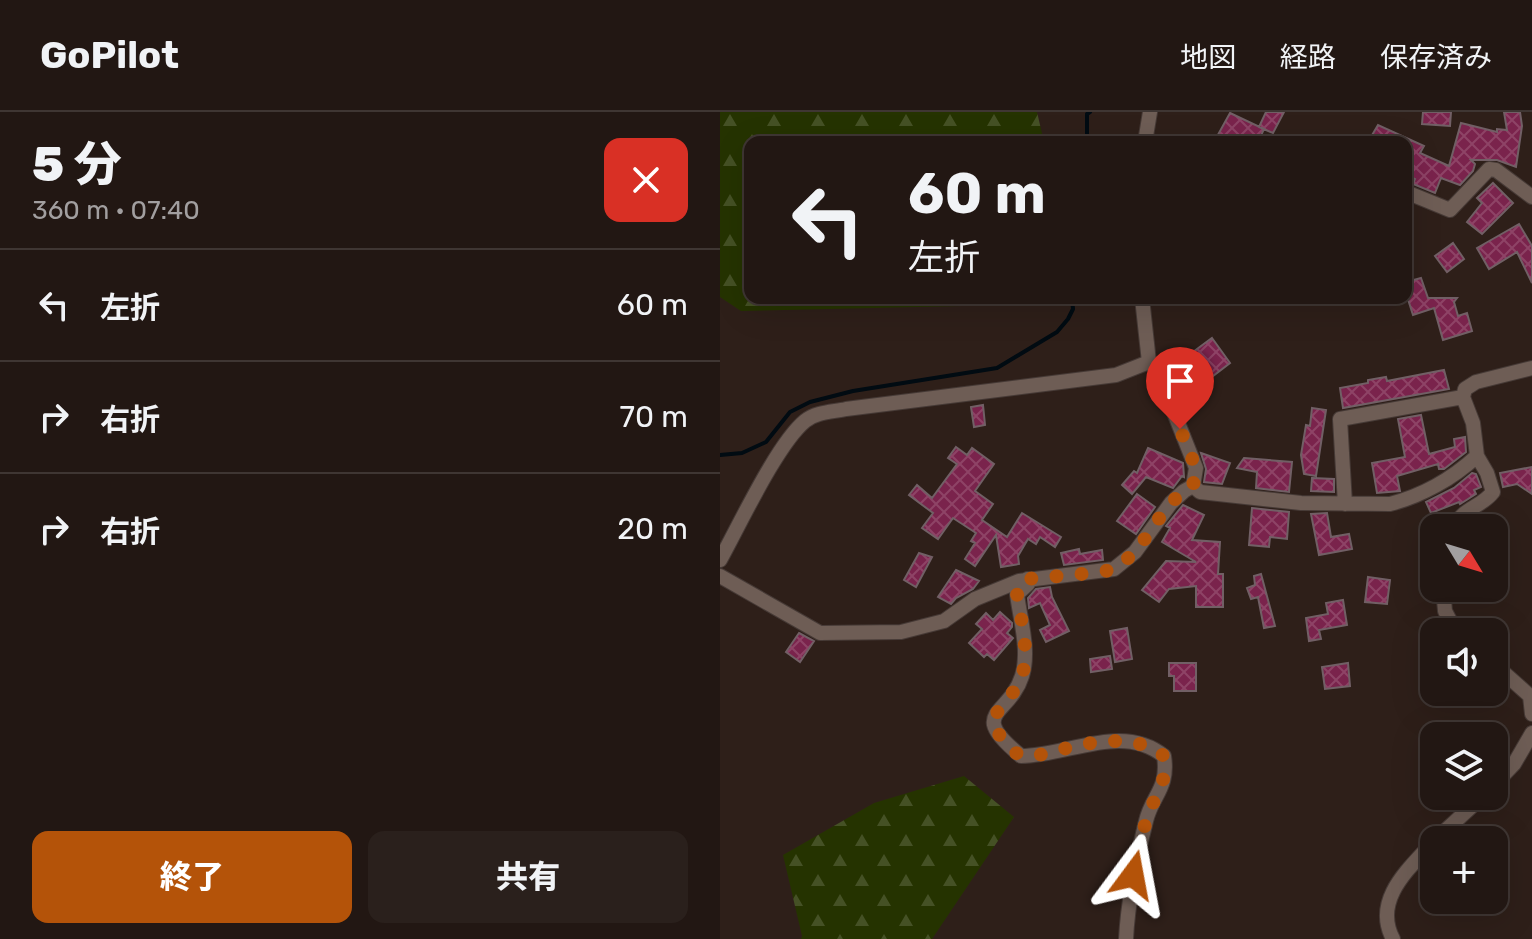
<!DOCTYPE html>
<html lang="ja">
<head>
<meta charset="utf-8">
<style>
	:root { --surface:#221713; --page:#2a201c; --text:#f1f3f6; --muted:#a29fa0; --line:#3f3633; --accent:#b45309 }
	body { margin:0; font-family:Rubik,"Noto Sans JP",sans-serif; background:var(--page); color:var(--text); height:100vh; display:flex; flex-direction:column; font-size:30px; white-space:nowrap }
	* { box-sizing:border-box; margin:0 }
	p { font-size:26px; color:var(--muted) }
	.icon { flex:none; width:44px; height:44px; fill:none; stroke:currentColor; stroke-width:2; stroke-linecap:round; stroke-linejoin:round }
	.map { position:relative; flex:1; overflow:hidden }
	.side { display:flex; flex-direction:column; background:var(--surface); width:720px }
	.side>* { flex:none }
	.hud { position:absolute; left:24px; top:24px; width:668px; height:168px; border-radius:16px; box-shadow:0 8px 32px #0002,0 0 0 2px var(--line); background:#221713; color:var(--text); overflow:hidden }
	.needle { width:52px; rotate:128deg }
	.buttons { position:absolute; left:700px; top:402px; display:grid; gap:16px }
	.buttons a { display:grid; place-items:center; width:88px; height:88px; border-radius:16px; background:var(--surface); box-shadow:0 8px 32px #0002,0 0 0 2px var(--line); font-size:40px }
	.pin { position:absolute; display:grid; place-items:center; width:68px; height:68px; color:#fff; margin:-82px -34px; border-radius:50% 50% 50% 0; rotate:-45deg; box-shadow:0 0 8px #0007 }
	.pin .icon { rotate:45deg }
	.me { position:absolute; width:88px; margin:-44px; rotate:13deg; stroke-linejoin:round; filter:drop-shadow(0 0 6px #0008) }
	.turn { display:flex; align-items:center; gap:28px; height:168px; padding:0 32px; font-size:36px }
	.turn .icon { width:104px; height:104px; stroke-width:2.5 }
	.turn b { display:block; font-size:56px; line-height:68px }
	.round { display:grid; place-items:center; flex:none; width:84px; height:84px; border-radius:16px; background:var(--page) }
	.summary { display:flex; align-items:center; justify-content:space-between; height:136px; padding:0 32px }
	h1 { font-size:48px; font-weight:800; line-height:60px }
	.primary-button { display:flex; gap:16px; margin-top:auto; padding:16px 32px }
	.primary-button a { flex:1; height:92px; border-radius:16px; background:var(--accent); color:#fff; font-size:32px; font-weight:800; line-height:92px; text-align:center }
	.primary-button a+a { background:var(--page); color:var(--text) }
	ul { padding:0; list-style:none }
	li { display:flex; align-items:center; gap:24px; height:112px; padding:0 32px; border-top:2px solid var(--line) }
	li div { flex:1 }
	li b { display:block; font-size:30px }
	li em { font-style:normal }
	header { display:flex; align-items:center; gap:48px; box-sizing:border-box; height:112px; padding:0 40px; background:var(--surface); border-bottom:2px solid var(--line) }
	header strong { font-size:38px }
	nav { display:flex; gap:44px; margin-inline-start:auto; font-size:28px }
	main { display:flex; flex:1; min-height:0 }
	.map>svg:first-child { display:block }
	.forest { fill:url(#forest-firs) }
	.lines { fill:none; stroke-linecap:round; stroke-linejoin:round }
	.stream { stroke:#010b12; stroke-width:4 }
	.building { fill:url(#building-cross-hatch); stroke:#715f65; stroke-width:2 }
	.minor-casing { stroke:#463a36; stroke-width:16 }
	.minor { stroke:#6e5d55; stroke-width:14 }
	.route { stroke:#b45309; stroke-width:14; stroke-dasharray:0 25.2 }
</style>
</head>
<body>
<header>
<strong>GoPilot</strong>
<nav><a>地図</a><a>経路</a><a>保存済み</a></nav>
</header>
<main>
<section class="side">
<div class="summary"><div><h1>5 分</h1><p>360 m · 07:40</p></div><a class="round" style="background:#d93025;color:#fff"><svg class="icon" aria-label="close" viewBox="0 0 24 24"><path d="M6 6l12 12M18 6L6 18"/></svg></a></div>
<ul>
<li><svg class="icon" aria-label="left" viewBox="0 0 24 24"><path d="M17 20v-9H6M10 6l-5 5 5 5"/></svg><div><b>左折</b></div><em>60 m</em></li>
<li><svg class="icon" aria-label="right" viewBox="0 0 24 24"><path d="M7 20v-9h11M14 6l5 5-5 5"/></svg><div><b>右折</b></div><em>70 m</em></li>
<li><svg class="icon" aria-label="right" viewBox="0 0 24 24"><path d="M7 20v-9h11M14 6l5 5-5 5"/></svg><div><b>右折</b></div><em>20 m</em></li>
</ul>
<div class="primary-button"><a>終了</a><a>共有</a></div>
</section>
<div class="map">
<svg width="812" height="827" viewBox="0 0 812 827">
	<defs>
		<pattern id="forest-firs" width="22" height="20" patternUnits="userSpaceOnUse" patternTransform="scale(2)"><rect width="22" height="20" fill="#253300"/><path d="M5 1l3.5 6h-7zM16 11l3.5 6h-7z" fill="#455125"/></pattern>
		<pattern id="building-cross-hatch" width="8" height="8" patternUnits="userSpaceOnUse" patternTransform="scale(2)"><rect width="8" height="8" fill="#7a234c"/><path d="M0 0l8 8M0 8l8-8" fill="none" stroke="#8e4366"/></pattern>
	</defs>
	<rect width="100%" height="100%" fill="#2e1f19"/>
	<path class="forest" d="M0 0H317L324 30H30V186H257L242 194 21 199 0 185Z
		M244 664 294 705 212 827H81L82 824 63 743 154 691Z"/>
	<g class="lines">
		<path class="stream" d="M367 30V2L370 0
			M0 343 22 341 46 330 70 300 90 290 133 279 277 256 337 220 348 207 353 197 352 186"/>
	</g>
	<path class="building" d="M546 0H564L553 21 539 15Z
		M703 0H731L730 14 702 12Z
		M784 0H800L802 14 796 55 777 48H751L755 52 753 59 740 73 721 66 715 81 693 72 695 67 686 63V30H648L658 13 704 34 700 41 729 54 741 11 777 20V17L787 18Z
		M510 1 544 17 538 30H494Z
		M773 71 793 91 762 122 747 110 762 91 757 86Z
		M799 112 812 134V171L797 140 769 157 757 136Z
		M733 131 744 147 727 160 715 144Z
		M701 166 708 186H737L734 190 738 204 747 201 752 219 723 228 714 196 693 203 686 181V170Z
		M492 226 510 251 493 264 488 257 482 261 469 243Z
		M724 258 729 277 623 296 620 276 648 271V268L666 265 667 269Z
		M263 293 265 313 254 315 251 295Z
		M592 296 606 298 596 364 584 362 581 343 586 313 590 314Z
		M701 303 709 342 735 335 734 327 745 325 746 340 724 357H719L718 352 677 364 680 379 657 381 652 351 685 345 678 307Z
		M236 335 247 343 252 336 274 352 255 379 273 392 262 408 287 425 302 401 341 425 335 435 320 425 316 432 308 427 298 444 299 452 281 455 276 423 255 454 245 447 255 431 251 429 256 421 233 406 218 427 202 416 213 401 189 383 197 373 212 386 237 352 228 346Z
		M428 336 463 351 464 365 462 364 453 376 426 365 412 382 402 373 414 359 417 361Z
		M481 341 510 351 502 372 484 370 486 357Z
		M524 346 572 350 569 380 536 376 537 360 517 356Z
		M812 355V382L797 372 783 375 780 361Z
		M752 361 756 362 761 375 754 378 756 382 740 392 739 390 711 401 706 390 734 376Z
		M592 366 614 367V380L591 379Z
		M417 382 435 395 416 422 397 409Z
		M463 393 484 403 472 428 500 430 498 462H503V495H476V474L449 477 439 490 422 478 446 449 476 450 442 430 450 416 446 414Z
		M532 396 569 400 567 427 550 425 549 435 529 433Z
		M607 401 611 425 629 422 632 437 599 443 591 402Z
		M359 437 360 442 382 438 383 448 344 453 341 441Z
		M199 441 212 445 196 475 184 468Z
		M236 458 259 469 253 477 236 486 231 492 218 485Z
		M541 462 555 514 544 516 538 485 531 487 527 476 535 473 534 464Z
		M648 465 670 468 667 492 645 490Z
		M330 475 332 485 349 519 326 530 320 518 330 513 320 491 309 496 308 486 316 477Z
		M623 488 627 513 599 518 601 527 589 529 586 506 608 502 606 491Z
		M280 500 292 511V515L287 521 293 526 274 548 267 542 264 545 249 531 262 517 256 512 266 501 273 508Z
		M407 516 412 547 395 550 390 519Z
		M79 521 94 529 80 550 66 540Z
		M390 544 392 557 371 560 370 547Z
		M449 551H476V579H454V564H449Z
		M628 551 630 574 605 577 602 555Z"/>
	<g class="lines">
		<defs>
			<path id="minor" d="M425 30 430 0
				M686 80 730 98 769 57 776 58 812 85
				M422 186 429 250 437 258 476 356 473 374
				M473 374 480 380 581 391 670 392C702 384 733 366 757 344
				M625 392 620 307 743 285
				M734 416C740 397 762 395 773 380L767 361 757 344 753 311 743 285 745 277 756 270 812 256
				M0 448C19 414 57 332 85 309 96 300 112 300 126 297L396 263 429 250
				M0 464 100 521 181 520 224 509 255 487 299 469 394 457 415 440 451 391 464 379 473 374
				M307 467 308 472 297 482C300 507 310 539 302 564 289 605 246 599 301 644 348 644 402 610 444 644 449 677 432 683 426 709 416 749 408 787 406 827
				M723 476 725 499 736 520
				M774 552 810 584 812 602
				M774 673 794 652 812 621
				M715 728 763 684
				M673 827C652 787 690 756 714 729"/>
		</defs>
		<use href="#minor" class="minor-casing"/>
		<use href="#minor" class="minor"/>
	</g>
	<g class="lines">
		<path class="route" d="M413 763 427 704 443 670 444 644C413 619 366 631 331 640 322 642 309 647 300 643 288 638 278 622 273 611 277 595 288 588 297 575 313 549 301 510 297 482L308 472 307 467 382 460C426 450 434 393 473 374L476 356 460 317"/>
	</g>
</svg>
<div class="buttons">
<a><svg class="needle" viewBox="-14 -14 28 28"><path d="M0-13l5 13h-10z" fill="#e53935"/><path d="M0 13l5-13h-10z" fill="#a29fa0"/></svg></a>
<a><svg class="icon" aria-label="sound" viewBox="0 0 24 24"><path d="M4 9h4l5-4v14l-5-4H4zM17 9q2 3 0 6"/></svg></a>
<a><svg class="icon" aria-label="layers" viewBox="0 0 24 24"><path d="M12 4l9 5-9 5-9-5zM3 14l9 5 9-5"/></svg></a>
<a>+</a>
</div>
<div class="pin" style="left:460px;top:317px;background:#d93025"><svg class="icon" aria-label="arrive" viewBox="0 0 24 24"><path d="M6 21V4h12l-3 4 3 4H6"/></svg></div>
<svg class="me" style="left:413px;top:763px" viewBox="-20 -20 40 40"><path d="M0-17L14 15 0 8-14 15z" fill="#b45309" stroke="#fff" stroke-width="4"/></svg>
<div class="hud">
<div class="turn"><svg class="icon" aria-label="left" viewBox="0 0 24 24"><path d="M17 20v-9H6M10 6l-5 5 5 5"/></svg><div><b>60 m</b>左折</div></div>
</div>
</div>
</main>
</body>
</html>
